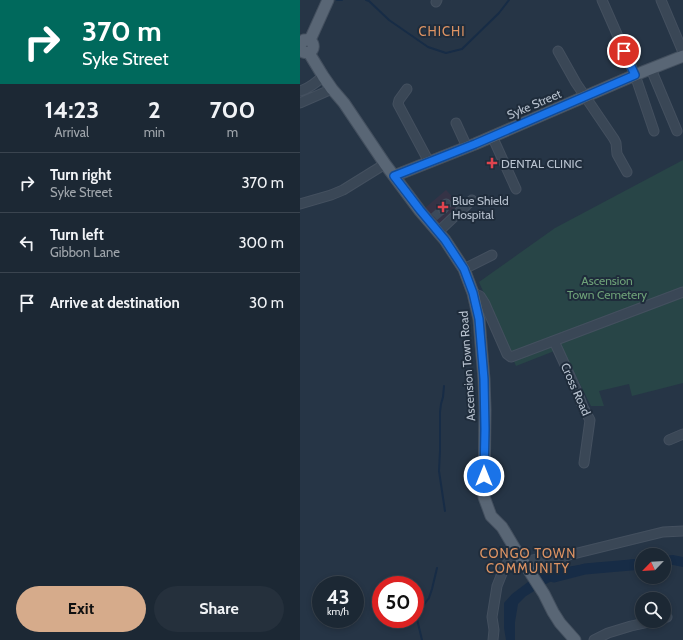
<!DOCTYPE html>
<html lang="en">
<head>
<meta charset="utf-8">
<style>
	:root { --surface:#1c2834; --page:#25303c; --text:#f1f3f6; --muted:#a0a6ac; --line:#3a444f; --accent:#d6ab8b }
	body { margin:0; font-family:Cabin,sans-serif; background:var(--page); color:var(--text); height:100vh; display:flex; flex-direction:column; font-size:15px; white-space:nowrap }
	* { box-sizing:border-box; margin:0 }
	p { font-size:13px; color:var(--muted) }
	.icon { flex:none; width:22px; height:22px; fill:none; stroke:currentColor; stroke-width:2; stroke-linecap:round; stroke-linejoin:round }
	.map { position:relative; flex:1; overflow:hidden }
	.side { display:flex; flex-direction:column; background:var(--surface); width:300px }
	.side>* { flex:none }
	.banner { background:#00695c; color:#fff; overflow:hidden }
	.needle { width:26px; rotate:245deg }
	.tools { position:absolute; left:335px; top:548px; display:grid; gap:8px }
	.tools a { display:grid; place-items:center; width:36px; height:36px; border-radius:50%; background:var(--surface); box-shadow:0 2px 6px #0003,0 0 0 1px var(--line); font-size:20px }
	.speed { position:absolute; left:12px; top:576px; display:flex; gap:8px; font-size:20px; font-weight:700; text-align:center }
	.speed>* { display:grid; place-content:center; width:52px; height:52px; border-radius:50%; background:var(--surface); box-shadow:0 2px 6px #0003,0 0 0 1px var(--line); line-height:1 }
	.speed small { font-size:10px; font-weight:400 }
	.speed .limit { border:6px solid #d22; background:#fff; color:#111 }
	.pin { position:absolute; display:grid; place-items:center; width:34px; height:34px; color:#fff; margin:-17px; border:2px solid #fff; border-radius:50%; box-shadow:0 1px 4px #0007 }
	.me { position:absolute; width:44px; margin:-22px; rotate:0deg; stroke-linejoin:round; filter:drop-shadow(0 0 3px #0008) }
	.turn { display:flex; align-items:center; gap:14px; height:84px; padding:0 16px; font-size:18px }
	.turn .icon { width:52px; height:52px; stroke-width:2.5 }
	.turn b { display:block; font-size:28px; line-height:34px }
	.eta { display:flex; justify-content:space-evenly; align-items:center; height:68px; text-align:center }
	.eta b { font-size:24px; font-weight:700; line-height:28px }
	.button { display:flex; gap:8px; margin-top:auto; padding:8px 16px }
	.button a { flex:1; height:46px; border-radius:24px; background:var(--accent); color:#111; font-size:16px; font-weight:700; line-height:46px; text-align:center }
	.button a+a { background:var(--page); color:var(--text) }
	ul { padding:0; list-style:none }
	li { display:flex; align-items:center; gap:12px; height:60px; padding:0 16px; border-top:1px solid var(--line) }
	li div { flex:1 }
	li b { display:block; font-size:15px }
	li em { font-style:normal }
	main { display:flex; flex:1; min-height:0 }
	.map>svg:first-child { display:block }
	.medical { fill:#353346 }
	.green { fill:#284547 }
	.water { fill:#172c46 }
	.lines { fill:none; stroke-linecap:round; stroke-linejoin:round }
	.stream { stroke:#172c46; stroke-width:2 }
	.river { stroke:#172c46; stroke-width:11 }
	.minor-tunnel { stroke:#3c4a5b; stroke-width:9; stroke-dasharray:9 4.5; stroke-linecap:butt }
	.minor-casing { stroke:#44505f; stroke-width:11 }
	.major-casing { stroke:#44505f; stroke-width:13 }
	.minor { stroke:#3a4756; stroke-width:9 }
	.major { stroke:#596675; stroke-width:11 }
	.route-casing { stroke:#114b97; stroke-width:10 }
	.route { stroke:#1a73e8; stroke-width:7 }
	.health-dot { fill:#e0444e; stroke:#1f2c3b; stroke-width:1.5 }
	.labels { text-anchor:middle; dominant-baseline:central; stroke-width:4; stroke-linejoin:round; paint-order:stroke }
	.street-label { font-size:12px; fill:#b8c2cf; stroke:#1f2c3b }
	.poi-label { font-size:12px; fill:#b8c2cf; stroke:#1f2c3b; text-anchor:start }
	.park-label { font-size:12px; fill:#6ea178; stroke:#1f2c3b }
	.neighbourhood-label { font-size:13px; letter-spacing:1px; fill:#df9463; stroke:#1f2c3b }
</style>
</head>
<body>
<main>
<section class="side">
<div class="banner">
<div class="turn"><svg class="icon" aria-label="right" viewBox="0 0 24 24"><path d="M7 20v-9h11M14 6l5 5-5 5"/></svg><div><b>370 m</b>Syke Street</div></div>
</div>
<div class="eta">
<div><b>14:23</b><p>Arrival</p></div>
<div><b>2</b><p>min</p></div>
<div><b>700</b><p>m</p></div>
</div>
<ul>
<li><svg class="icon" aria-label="right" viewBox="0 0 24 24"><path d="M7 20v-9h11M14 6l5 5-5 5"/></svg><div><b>Turn right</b><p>Syke Street</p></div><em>370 m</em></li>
<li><svg class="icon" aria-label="left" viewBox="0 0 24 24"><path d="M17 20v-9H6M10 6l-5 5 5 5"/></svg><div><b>Turn left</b><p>Gibbon Lane</p></div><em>300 m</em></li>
<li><svg class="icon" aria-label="arrive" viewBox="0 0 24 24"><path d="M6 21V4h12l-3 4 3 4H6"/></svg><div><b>Arrive at destination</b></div><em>30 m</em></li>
</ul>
<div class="button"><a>Exit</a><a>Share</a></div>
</section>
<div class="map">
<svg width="383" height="640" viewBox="0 0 383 640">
	<rect width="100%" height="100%" fill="#263546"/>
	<path class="medical" d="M146 190 160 205 140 226 125 208Z"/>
	<path class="green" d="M383 160V383L332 396 329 384 299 391 304 406H291L262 348 216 366 179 282 255 228Z"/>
	<path class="water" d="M373 555 383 557V567L373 565H364V556Z
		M342 558V565H332L270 572 244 585 226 596 218 604 215 622V640H206L204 628V603L212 594 228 582V580L249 571 259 568 294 563 316 562Z"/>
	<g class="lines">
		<path class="stream" d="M37 0H42
			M66 0 69 1 89 20 128 47 146 53 162 49 199 13 209 0
			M144 386 143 397 141 404 140 412V451L139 471 145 511
			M122 640 117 619 118 612 129 598 132 589 137 568"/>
		<path class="river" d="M254 577 285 569 342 564"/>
		<path class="minor-tunnel" d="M134 217 143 209"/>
		<defs>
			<path id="minor" d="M302 0 335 75 354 131
				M361 0 383 52
				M136 2 137 0
				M258 51 276 83 314 139 316 143 317 154 327 172
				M351 69 377 131
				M107 89 99 100 98 104 129 162
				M0 91C10 88 16 83 23 76
				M0 103 32 89
				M156 123 167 147
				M192 136 216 189
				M0 204 31 195 43 190 85 164
				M143 209 146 204
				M138 232 172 200
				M164 269 192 255
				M173 293 180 296 185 304 207 354 211 357 383 292
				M254 341 276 389 283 407 290 420 284 463
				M369 440 383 434
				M224 562 245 557 257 558 363 532 383 531
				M364 618 367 617
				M193 640 194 630 192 617 197 586 205 566 217 552
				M294 640 308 633 331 626 354 621"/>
			<path id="major" d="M10 40 28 0
				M0 45 4 40C17 38 16 56 3 52L0 48
				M9 53 23 76 32 89 44 103 85 164 120 211 145 240 164 269 173 293 179 319 181 344 184 379 185 410 184 497 191 516 202 527 217 552 244 594 253 612 260 623 275 640
				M94 176 175 144 335 75 383 56"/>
		</defs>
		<use href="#minor" class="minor-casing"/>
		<use href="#major" class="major-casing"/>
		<use href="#minor" class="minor"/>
		<use href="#major" class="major"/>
	</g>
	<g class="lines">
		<defs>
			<path id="route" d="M184 476 185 429 184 379 179 319 173 293 164 269 145 240 120 210 94 176 175 144 335 75 324 51"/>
		</defs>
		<use href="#route" class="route-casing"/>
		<use href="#route" class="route"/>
	</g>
	<g class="health-dot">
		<path d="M190 157h4v4h4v4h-4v4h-4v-4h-4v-4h4z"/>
		<path d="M141 201h4v4h4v4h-4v4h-4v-4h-4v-4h4z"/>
	</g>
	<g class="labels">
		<g class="street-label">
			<text transform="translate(234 104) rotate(-23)">Syke Street</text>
			<text transform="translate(167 366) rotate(-94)">Ascension Town Road</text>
			<text transform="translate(276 389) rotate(66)">Cross Road</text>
		</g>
		<g class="poi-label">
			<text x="201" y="163">DENTAL CLINIC</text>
			<text x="152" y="200">Blue Shield<tspan x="152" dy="14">Hospital</tspan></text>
		</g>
		<g class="park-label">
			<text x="307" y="280">Ascension<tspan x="307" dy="14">Town Cemetery</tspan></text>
		</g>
		<g class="neighbourhood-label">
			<text x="142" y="31">CHICHI</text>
			<text x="228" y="553">CONGO TOWN<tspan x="228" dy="15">COMMUNITY</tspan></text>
		</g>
	</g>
</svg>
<div class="tools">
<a><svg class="needle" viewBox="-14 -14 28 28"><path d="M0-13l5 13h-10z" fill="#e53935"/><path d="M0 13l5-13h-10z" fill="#a0a6ac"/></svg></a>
<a><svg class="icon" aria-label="search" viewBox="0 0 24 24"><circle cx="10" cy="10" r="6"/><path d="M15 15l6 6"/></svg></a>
</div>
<div class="speed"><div>43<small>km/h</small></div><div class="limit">50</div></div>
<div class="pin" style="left:324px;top:51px;background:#d93025"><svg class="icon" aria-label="arrive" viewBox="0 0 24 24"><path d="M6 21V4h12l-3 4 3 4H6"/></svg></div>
<svg class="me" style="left:184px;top:476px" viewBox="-20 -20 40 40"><circle r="17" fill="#1a73e8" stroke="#fff" stroke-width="3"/><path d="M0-11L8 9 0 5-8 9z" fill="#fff"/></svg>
</div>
</main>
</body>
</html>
